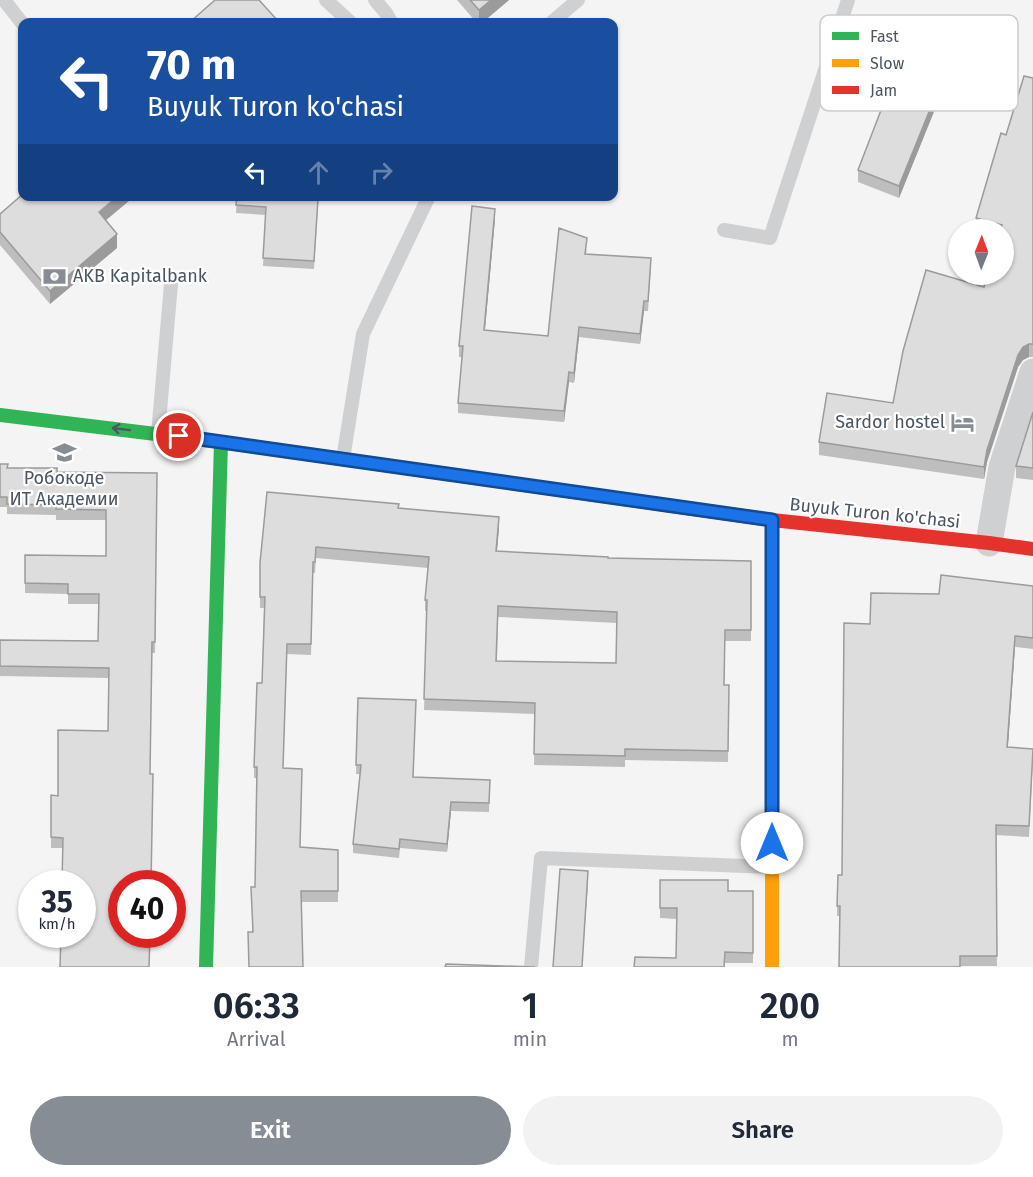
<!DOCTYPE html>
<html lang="en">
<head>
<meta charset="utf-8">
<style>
	:root { --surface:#fff; --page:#f2f2f3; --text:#1f2937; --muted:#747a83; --accent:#868d94 }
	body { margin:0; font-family:"Fira Sans",sans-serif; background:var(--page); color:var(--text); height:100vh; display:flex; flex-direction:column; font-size:22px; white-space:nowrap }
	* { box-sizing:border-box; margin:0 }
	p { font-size:20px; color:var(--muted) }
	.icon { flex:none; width:33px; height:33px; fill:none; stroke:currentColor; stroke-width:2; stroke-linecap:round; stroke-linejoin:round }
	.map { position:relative; height:967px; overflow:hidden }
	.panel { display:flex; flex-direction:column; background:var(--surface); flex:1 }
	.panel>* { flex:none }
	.hud { position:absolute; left:18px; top:18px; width:600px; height:183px; border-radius:12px; box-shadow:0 2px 4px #0004; background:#1a4fa0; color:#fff; overflow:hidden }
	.needle { width:39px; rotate:1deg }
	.controls { position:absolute; left:948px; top:219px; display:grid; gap:12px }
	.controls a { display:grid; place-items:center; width:66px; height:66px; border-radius:50%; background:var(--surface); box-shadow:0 2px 4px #0004; font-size:30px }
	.speed { position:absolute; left:18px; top:870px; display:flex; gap:12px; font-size:30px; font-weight:700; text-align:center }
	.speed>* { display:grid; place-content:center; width:78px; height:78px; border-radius:50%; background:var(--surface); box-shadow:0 2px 4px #0004; line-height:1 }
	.speed small { font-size:15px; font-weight:400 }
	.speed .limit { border:9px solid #d22; background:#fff; color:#111 }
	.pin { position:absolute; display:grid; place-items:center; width:51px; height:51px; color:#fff; margin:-26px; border:3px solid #fff; border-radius:50%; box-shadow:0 2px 6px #0007 }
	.me { position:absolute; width:66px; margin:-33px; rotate:0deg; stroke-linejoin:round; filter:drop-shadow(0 0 4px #0008) }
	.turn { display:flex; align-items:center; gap:21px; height:126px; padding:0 30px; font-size:27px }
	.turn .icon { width:78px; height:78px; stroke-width:2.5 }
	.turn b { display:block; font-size:42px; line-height:51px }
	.lanes { display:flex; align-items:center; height:57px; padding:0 30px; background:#0003; justify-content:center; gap:30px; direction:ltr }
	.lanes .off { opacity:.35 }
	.eta { display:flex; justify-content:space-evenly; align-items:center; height:102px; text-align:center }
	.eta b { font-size:36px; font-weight:600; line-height:42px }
	.primary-button { display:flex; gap:12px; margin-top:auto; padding:12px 30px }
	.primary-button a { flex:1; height:69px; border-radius:36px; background:var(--accent); color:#fff; font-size:24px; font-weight:600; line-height:69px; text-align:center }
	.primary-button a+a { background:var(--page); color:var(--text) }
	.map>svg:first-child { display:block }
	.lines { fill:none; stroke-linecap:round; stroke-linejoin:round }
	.lane { stroke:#ced0d2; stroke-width:14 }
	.street { stroke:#ced0d2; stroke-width:27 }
	.fast { stroke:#30b455; stroke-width:14 }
	.slow { stroke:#ff9f0a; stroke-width:14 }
	.jam { stroke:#e5322d; stroke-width:14 }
	.wall { fill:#bebebf; fill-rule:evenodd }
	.shaded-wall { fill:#9b9b9b }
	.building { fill:#ddddde; stroke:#9b9b9b; stroke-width:1.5; fill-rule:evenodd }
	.oneway { stroke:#495b60 }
	.route-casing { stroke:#114b97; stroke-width:15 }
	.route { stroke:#1a73e8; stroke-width:10 }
	.labels { text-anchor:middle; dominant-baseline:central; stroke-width:4.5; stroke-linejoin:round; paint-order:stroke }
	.poi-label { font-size:18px; fill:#4a5661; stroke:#fff; text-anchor:start }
	.street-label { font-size:18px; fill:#4a5661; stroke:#fff }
	.key { fill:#fff; stroke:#c9ccd0; stroke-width:1.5 }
	.key-label { font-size:16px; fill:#4a5661 }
</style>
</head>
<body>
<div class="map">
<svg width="1033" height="967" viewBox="0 0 1033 967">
	<rect width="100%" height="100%" fill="#f4f4f4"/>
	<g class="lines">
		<path class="lane" d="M4 0 22 23
			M326 0 350 22
			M375 0 386 13 391 22
			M552 22 578 0
			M724 230 770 238 848 0
			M158 434 171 284
			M343 459 363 334 429 196
			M531 967 541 858 772 867"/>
		<path class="street" d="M989 543 1002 467 1033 372"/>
		<path class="fast" d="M0 415 221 442 665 505
			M206 967 221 442"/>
		<path class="slow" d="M772 761V967"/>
		<path class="jam" d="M665 505 772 520 989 543 1033 549
			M772 520V761"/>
	</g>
	<path class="wall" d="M457 0H509L483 22H476Z
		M1033 78V357H1029L1023 360 1018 367 987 462 984 479 819 455V442L893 403 984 287 1004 230H976V218L1006 135Z
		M946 82 899 198 858 182V170Z
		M237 196 318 207 314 269 263 266 266 215 236 213Z
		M0 214 106 220 117 248 50 304 0 245Z
		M495 219 485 330 548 336 587 249 586 254 651 268 648 311H644L640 344 579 337 574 383 569 382 564 422 458 413V403L462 357H459V346Z
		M1033 412V480L1016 478V466Z
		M0 464 7 468 57 472 157 473 155 653H152L62 848H51V795L58 796 108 731V678L0 676V640L98 641 99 604H68V594L25 593V555L106 556V520H56V515L7 514V507H0Z
		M399 508 499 528 497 551 608 558 751 561V641H725L724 685H729L728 762 625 760V767L534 765 535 714 424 710 427 611H425V600L428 568 316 558 315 573H313L311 655 287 654 283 768 300 847 338 850V902H301L252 932 255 887 257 778H254V767L262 683 264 608H260V563ZM498 617 617 623 616 663 497 661Z
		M1033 586V649L1015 647 1008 747 1033 759 1029 837 996 835 997 966H960L840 916H837V906L842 875 870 624 939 594Z
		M358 698 414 777 490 780 489 812 451 811 447 852 400 848 399 858 353 853V844L360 774H356Z
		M660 880 728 891H753V963H725V967H634L676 958V919L660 918Z"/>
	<path class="shaded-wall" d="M491 0H509L483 22H479V10Z
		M946 70V82L899 198V186Z
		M118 196H135L99 226V212Z
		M495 209V219L484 340V330Z
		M117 234V248L50 304V291Z
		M644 301V311L640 344V334Z
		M579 327V337L574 383V373Z
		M1029 344V357L1023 360 1018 367 987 462 984 479V467L987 450 1018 355 1023 347Z
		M569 372V382L564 422V411Z
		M499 517V528L496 562V551Z
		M1015 636V647L1007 758V747Z
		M451 802V811L447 852V844Z
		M588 871V882L582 967Z"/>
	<path class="building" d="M215 0H259L279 22H190Z
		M470 0H491L479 10Z
		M903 53 946 70 899 186 858 170Z
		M1024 76 1033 78V344H1029L1023 347 1018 355 987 450 984 467 819 442 827 393 893 403 903 351 926 270 984 287 987 274H1004V230H1000L1002 225 976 218 1001 133 1006 135Z
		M22 195V196H118L99 212 117 234 50 291 0 232V214Z
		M237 196H279L318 199 314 261 263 258 266 207 236 205Z
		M472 206 495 209 484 330 548 336 559 228 587 238 585 254 651 258 648 301H644L640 334 579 327 574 373 569 372 564 411 458 403 463 346H459Z
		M1033 412V468L1016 466Z
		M0 464H8L7 468H57V472L157 473 155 642H152L150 774H153L151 884H122V934H150L149 967H60L61 934H82V884H62L63 838 51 837V795L58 796V730L108 731 109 668 0 666V640L98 641 99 594H68V584L25 583V555L106 556V510L56 509V505L7 504V497H0Z
		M267 492 399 504 398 508 499 517 496 551 608 557V558L751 561V630H725L724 685H729L728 751 625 749V756L534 754 535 703 424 699 427 600H425L429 557 316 547 315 562H313L311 644H287L283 768 302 769 300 847 338 850V891H301L303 967H249L248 932H253L251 887H255L257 767H254L257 683H262L265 597H260V563ZM498 606 617 612 616 663 496 661Z
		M941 575 1033 586V638L1015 636 1007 747 1033 749 1029 826 996 825 997 956H960V967H839L840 906H837L838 875H842L844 623 870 624 871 593 939 594Z
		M358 698 416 700 413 777 490 780 489 803 451 802 447 844 400 839 399 849 353 844 361 765H356Z
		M560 869 588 871 582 967H553Z
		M660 880H728V891H753V953L725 952 724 967H634L635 957 676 958 677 908H660Z
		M446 964 535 967H445Z"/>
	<defs><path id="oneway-shaft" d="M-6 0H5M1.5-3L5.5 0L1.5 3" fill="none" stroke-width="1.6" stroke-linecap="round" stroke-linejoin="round" transform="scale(1.5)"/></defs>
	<use class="oneway" href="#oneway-shaft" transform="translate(121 429) rotate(-173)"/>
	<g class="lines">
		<defs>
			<path id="route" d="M179 436 772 520V843"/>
		</defs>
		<use href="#route" class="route-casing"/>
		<use href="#route" class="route"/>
	</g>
	<defs>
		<symbol id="bank-bare" viewBox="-9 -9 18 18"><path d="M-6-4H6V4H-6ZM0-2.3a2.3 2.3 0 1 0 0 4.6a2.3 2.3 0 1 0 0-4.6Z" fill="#868d94" stroke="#fff" stroke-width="2.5" paint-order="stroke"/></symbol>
		<symbol id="hotel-bare" viewBox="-9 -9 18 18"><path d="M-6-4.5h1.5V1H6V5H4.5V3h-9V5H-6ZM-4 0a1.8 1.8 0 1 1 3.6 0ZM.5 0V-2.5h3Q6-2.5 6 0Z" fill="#868d94" stroke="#fff" stroke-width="2.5" paint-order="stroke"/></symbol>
		<symbol id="school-bare" viewBox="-9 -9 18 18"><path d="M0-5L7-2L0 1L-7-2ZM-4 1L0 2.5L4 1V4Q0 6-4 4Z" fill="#868d94" stroke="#fff" stroke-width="2.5" paint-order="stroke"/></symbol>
	</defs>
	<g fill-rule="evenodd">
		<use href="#bank-bare" x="38" y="260" width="33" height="33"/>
		<use href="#hotel-bare" x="946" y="406" width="33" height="33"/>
		<use href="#school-bare" x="48" y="436" width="33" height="33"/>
	</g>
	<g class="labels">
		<g class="poi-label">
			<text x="73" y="276">AKB Kapitalbank</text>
			<text x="945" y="422" text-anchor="end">Sardor hostel</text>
			<text x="64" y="478" text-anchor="middle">Робокоде<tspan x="64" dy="21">ИТ Академии</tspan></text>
		</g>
		<g class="street-label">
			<text transform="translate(875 513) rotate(6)">Buyuk Turon ko'chasi</text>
		</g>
	</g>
	<rect x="820" y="15" width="198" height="96" rx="9" class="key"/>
	<rect x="832" y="32" width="27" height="8" fill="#30b455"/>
	<rect x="832" y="59" width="27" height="8" fill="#ff9f0a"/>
	<rect x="832" y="86" width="27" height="8" fill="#e5322d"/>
	<g class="key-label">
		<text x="870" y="42">Fast</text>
		<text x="870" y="69">Slow</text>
		<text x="870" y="96">Jam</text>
	</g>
</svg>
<div class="controls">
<a><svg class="needle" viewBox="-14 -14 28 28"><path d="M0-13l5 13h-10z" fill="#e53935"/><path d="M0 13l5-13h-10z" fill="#747a83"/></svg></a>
</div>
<div class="speed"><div>35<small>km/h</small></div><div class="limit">40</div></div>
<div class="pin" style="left:179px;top:436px;background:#d93025"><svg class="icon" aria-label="arrive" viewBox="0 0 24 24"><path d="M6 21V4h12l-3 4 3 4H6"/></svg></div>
<svg class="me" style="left:772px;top:843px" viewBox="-20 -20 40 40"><circle r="19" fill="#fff"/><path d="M0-13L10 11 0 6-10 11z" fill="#1a73e8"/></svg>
<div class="hud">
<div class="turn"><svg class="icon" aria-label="left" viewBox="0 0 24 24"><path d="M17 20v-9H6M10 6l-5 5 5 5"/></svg><div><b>70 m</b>Buyuk Turon ko'chasi</div></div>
<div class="lanes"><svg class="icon" aria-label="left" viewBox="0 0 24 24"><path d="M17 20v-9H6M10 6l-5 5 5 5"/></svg><svg class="icon off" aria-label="ahead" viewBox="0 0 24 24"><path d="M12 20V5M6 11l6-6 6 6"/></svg><svg class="icon off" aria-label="right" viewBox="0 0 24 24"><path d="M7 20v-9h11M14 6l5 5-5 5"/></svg></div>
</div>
</div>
<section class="panel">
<div class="eta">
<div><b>06:33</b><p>Arrival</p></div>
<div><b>1</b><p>min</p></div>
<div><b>200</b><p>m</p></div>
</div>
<div class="primary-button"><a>Exit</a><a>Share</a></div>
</section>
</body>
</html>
